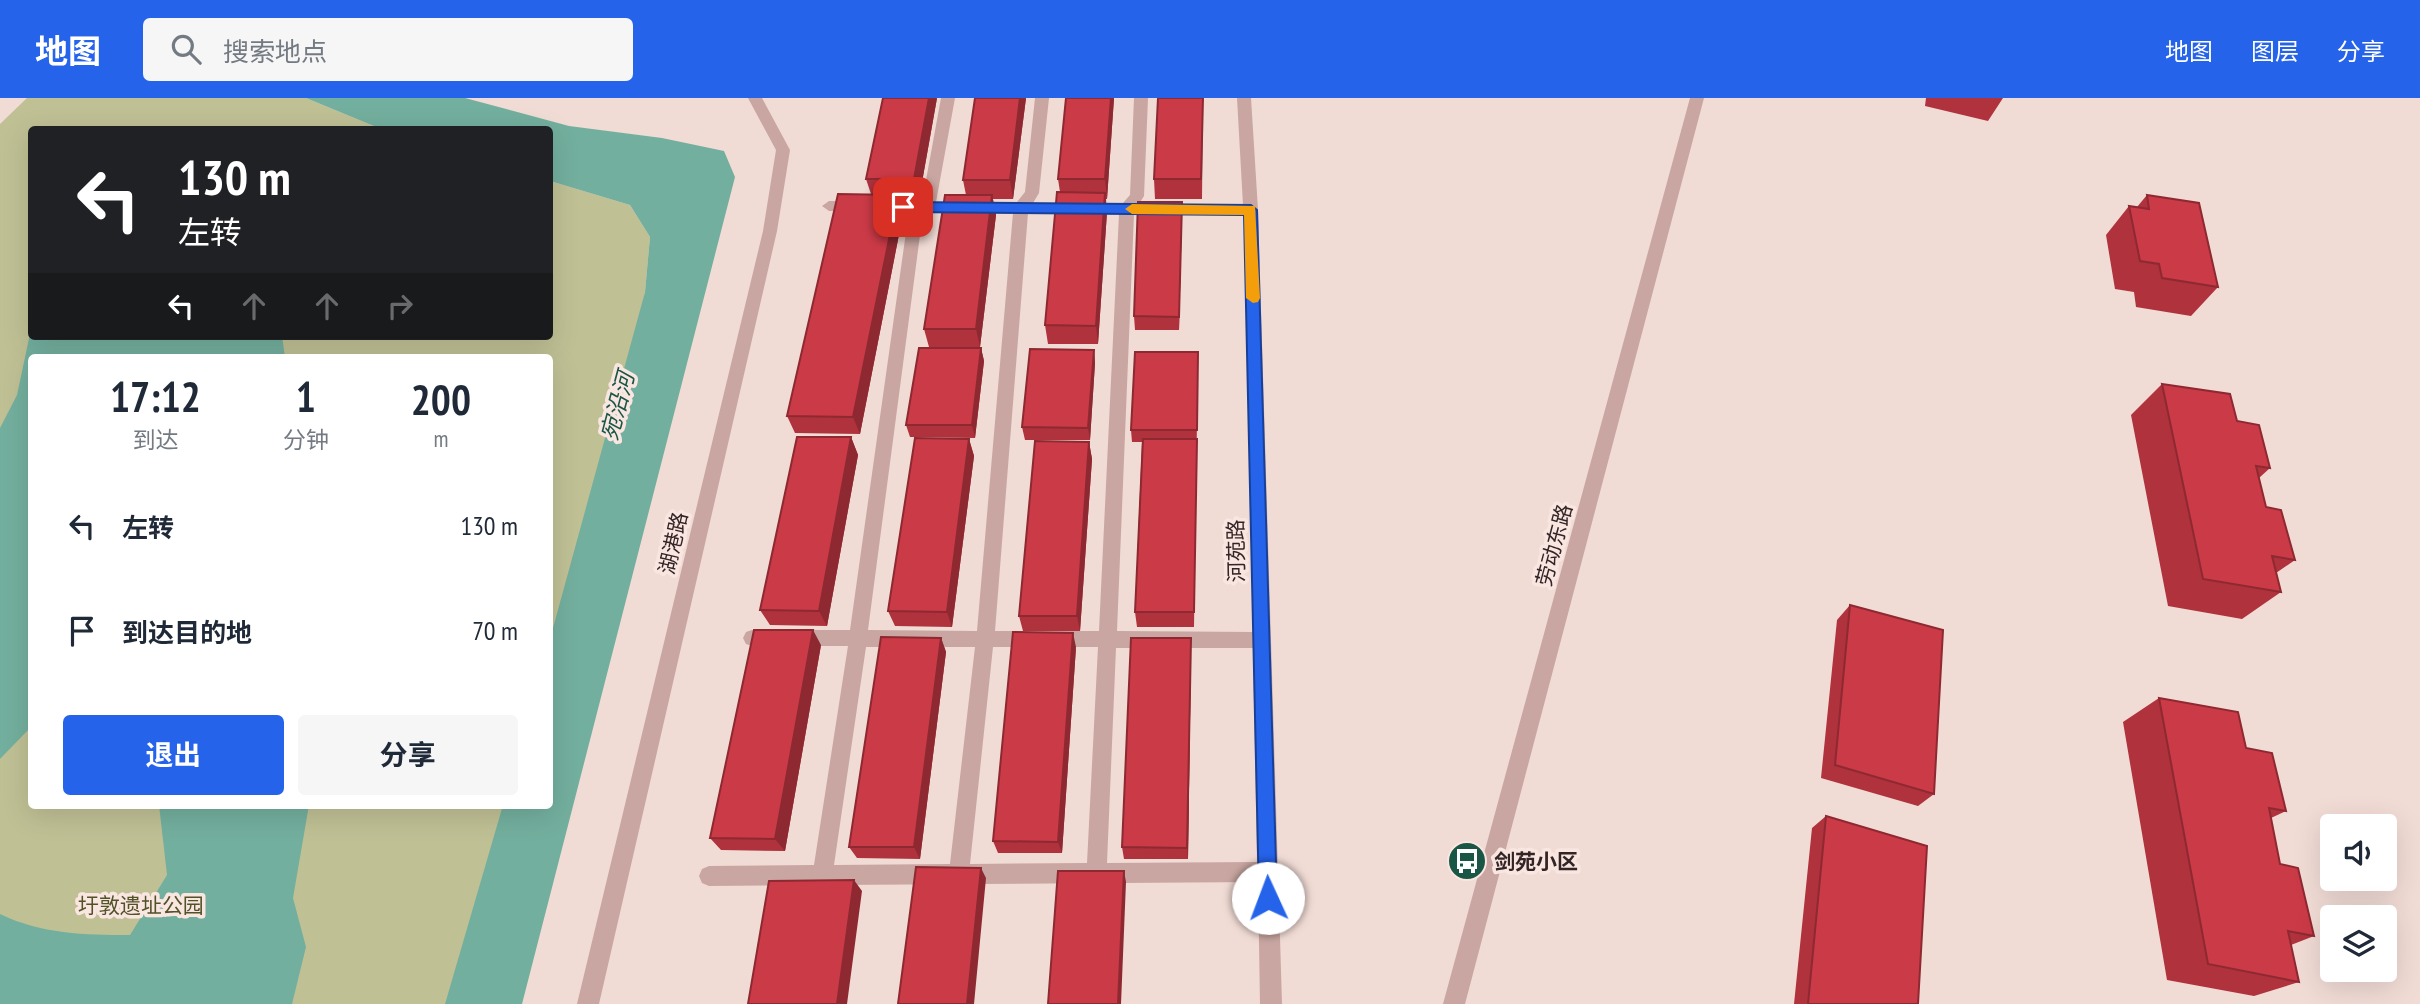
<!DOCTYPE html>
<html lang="zh">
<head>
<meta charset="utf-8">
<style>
	:root { --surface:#fff; --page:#f6f6f7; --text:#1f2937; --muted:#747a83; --accent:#2563eb }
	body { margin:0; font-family:"PT Sans Narrow","Noto Sans SC",sans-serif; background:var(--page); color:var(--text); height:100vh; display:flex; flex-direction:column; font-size:26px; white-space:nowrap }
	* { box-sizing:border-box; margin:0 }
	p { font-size:23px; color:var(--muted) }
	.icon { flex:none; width:38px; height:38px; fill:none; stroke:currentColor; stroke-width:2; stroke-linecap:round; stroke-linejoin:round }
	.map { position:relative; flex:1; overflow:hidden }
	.details { position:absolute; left:28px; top:256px; width:525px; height:455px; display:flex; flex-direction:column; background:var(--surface); border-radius:7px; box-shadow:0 7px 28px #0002 }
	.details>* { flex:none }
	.banner { position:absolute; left:28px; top:28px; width:525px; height:214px; border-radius:7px; box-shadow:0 7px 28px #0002; background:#202124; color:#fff; overflow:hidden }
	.controls { position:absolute; left:2320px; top:716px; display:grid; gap:14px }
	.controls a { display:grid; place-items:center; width:77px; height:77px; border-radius:7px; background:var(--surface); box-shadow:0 7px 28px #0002; font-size:35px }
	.pin { position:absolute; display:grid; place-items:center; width:60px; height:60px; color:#fff; margin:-30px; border-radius:14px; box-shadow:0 4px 10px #0006 }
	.me { position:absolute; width:77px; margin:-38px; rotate:358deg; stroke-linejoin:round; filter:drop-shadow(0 0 5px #0008) }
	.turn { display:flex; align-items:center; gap:24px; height:147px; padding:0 35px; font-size:32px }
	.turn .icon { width:91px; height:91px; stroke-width:2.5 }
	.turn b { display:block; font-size:49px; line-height:60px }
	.lanes { display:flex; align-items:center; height:66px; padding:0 35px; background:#0003; justify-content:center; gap:35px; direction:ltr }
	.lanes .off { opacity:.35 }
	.eta { display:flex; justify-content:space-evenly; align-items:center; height:119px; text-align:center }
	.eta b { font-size:42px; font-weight:700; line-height:49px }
	.action { display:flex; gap:14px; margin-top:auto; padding:14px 35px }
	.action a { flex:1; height:80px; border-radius:7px; background:var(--accent); color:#fff; font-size:28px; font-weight:700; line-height:80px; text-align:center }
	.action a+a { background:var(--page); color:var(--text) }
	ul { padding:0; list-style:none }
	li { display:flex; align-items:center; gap:21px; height:105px; padding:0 35px }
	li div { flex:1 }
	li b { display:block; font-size:26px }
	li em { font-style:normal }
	header { display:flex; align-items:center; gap:42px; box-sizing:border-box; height:98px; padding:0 35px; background:var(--accent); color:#fff }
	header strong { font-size:33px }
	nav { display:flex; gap:38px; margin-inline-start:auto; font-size:24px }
	.search { width:490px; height:63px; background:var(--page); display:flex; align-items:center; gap:18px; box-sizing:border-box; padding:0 24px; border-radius:7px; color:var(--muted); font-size:26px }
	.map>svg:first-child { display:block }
	.green { fill:#c0c095 }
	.water { fill:#73af9e }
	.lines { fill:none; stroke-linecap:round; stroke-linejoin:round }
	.minor { fill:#c9a6a1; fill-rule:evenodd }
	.wall { fill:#af323d }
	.shaded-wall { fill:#8e2932 }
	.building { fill:#cb3a47; stroke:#8e2932; stroke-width:2 }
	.route { fill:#2563eb; stroke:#184099; stroke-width:2 }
	.slow { fill:#f59e0b }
	.labels { text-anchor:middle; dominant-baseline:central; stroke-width:7; stroke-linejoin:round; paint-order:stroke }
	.street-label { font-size:21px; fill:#332425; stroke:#f9e6e1 }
	.poi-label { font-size:21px; font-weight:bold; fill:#332425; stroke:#f9e6e1; text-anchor:start }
	.park-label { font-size:21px; fill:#515227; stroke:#f9e6e1 }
	.water-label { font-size:23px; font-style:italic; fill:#195645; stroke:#f9e6e1 }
</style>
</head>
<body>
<header>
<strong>地图</strong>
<div class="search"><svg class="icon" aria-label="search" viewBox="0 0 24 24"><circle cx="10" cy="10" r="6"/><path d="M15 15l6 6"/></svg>搜索地点</div>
<nav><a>地图</a><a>图层</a><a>分享</a></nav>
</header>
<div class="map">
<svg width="2420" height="906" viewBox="0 0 2420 906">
	<rect width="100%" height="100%" fill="#f1dbd5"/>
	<path class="green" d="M27 0H306L381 31 32 32V238H550V83L630 107 650 139 645 194 550 632V259H32V707H533L490 906H0V26Z"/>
	<path class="water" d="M306 0H465L569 28 662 40 724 53 735 79 522 906H445L503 707H550V541L645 194 650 139 630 107 550 83V32L381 31Z
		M31 231 32 238H282L285 259H32L31 629 0 661V330L17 297Z
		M159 707H309L293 800 306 849 292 906H0V816C41 836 85 837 130 837L167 777Z"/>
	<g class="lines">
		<path class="minor" d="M748 0H762L790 52 777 133 599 906H577L763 133 776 52Z
			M941 0H955L936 104H1017L1025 94 1035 0H1049L1039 95 1033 105H1123L1130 97 1134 0H1148L1144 98 1139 106 1243 107 1237 0H1251L1258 112 1282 906H1260L1258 784 709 788 702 785 699 778 702 771 709 768 814 767 848 548H752L746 546 743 540 746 534 752 532H850L908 120 912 114 829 113 822 108 829 103 922 104ZM931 114 1013 115 977 533 868 532 922 122ZM1028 115 1119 116 1099 533H995ZM1134 116 1244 117 1253 534 1117 533ZM866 549H975L950 766 834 767ZM993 549H1098L1087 765 970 766ZM1116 550H1253L1257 764 1107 765Z
			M1690 0H1704L1465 906H1443Z"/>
	</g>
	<path class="wall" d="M937 0 919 101H899L903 116 860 336 795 335 787 318 871 96 866 81Z
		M1026 0 1013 101H993L996 117 980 249H929L924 231 966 97 963 82Z
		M1114 0 1107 101H1106L1107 114 1098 246H1048L1045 227 1060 94 1058 81Z
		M1203 0 1202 101H1155L1154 81Z
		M1926 0H2003L1988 23 1925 8Z
		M2147 97 2218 189 2191 218 2136 209 2134 194 2115 191 2106 137 2129 108 2137 109Z
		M1182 118 1179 232H1135L1134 218Z
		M981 250 984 263 975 340 910 339 906 327Z
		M1094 252 1095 265 1090 342H1025L1022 329Z
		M1198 254 1194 529H1137L1135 514 1142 344H1132L1131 332Z
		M2162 286 2237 323 2270 370 2259 380 2266 409 2295 462 2276 475 2281 494 2242 521 2168 508 2131 317Z
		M851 339 858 357 827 528 770 527 760 512Z
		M969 341 974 358 952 529 895 528 888 513Z
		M1089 344 1092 361 1080 533H1023L1019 518Z
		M1850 507 1934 696 1918 708 1821 680 1837 522Z
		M941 540 946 554 920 761 857 760 849 749Z
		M821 547 785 753 721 752 710 740Z
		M1076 549 1062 755H998L993 743Z
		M1191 554 1188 761H1124L1122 749Z
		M2159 600 2246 650 2286 713 2271 720 2280 766 2314 838 2291 847 2299 884 2254 898 2167 882 2123 624Z
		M1826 718 1918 906H1794L1812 730Z"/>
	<path class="shaded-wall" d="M929 0H937L919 101 914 81Z
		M1020 0H1026L1013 101 1010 82Z
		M1111 0H1114L1107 101 1105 81Z
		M1105 95 1107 114 1098 246 1096 228Z
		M898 97 903 116 860 336 853 319Z
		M992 97 996 117 980 249 976 231Z
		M1182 104V118L1179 232V219Z
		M981 250 984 263 975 340 972 327Z
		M1094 252 1095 265 1090 342 1088 330Z
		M851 339 858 357 827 528 819 513Z
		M969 341 974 358 952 529 947 514Z
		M1089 344 1092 361 1080 533 1077 518Z
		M813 532 821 547 785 753 775 741Z
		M1073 535 1076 549 1062 755 1058 744Z
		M941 540 946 554 920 761 914 749Z
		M1191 540V554L1188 761 1187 750Z
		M981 770 986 780 974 906H967Z
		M1124 773 1126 784 1121 906H1118Z
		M854 782 862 793 847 906H837Z"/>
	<path class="building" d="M883 0H929L914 81H866Z
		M975 0H1020L1010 82H963Z
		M1066 0H1111L1105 81H1058Z
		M1158 0H1203L1201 81H1154Z
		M1057 94 1105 95 1096 228 1045 227Z
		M838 96 898 97 853 319 787 318Z
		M945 97H992L976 231H924Z
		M2147 97 2199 105 2218 189 2162 180 2159 166 2140 163 2129 108 2149 111Z
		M1138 104H1182L1179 219 1134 218Z
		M919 250H981L972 327H906Z
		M1030 251 1094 252 1088 330 1022 329Z
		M1135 254H1198L1197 332H1131Z
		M2162 286 2230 296 2237 323 2259 327 2270 370 2256 368 2266 409 2281 412 2295 462 2272 458 2281 494 2203 481Z
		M797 339H851L819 513 760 512Z
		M915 340 969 341 947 514 888 513Z
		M1143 341H1197L1194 514H1135Z
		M1035 343 1089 344 1077 518H1019Z
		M1850 507 1943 532 1934 696 1835 667Z
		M754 532H813L775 741 710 740Z
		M1013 534 1073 535 1058 744 993 743Z
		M881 539 941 540 914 749H849Z
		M1131 540H1191L1187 750 1122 749Z
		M2159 600 2238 614 2246 650 2272 655 2286 713 2269 710 2280 766 2298 770 2314 838 2288 833 2299 884 2208 866Z
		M1826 718 1927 748 1918 906H1808Z
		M916 769 981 770 967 906H898Z
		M1058 773H1124L1118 906H1048Z
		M854 782 837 906H748L769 783Z"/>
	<path class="route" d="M903 104 1251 107 1257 112 1277 800 1274 807 1268 809 1261 807 1259 800 1244 117 903 114 897 109Z"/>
	<path class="slow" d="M1132 106 1255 108 1260 200 1258 204 1253 205 1246 200 1244 117 1132 116 1125 111Z"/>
	<defs>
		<symbol id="bus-disc" viewBox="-11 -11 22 22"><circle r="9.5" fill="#195645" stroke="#f9e6e1"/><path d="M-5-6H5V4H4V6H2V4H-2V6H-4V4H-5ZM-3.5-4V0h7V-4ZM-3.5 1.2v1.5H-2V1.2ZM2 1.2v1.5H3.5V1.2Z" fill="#fff"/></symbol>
	</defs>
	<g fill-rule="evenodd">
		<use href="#bus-disc" x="1445" y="741" width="44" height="44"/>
	</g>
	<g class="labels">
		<g class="street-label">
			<text transform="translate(673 445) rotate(-77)">湖港路</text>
			<text transform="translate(1554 447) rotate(-75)">劳动东路</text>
			<text transform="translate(1236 453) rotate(-91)">河苑路</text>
		</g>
		<g class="poi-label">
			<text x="1494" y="763">剑苑小区</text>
		</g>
		<g class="park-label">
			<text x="141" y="807">圩敦遗址公园</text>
		</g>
		<g class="water-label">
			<text transform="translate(617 308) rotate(-75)">宛沿河</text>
		</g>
	</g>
</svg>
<div class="controls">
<a><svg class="icon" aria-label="sound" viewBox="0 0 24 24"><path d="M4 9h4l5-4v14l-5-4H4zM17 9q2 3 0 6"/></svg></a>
<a><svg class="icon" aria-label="layers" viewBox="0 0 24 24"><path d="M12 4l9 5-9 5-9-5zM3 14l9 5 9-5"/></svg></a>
</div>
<div class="pin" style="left:903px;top:109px;background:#d93025"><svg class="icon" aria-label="arrive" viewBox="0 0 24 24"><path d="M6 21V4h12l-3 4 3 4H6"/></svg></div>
<svg class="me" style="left:1268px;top:800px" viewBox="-20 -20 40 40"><circle r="19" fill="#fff"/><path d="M0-13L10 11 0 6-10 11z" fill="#2563eb"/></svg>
<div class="banner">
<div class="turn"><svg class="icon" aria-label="left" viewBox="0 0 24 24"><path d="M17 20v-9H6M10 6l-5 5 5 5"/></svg><div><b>130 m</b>左转</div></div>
<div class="lanes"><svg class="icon" aria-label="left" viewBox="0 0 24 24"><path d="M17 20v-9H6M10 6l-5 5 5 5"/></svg><svg class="icon off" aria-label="ahead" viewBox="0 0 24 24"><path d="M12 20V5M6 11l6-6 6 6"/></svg><svg class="icon off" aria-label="ahead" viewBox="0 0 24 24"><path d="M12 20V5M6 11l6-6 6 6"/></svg><svg class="icon off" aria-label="right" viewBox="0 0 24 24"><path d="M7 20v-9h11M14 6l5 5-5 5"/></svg></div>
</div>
<section class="details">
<div class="eta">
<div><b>17:12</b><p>到达</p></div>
<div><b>1</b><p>分钟</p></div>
<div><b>200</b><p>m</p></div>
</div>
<ul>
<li><svg class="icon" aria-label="left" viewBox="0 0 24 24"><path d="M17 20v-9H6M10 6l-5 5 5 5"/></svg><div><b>左转</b></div><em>130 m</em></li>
<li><svg class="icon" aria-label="arrive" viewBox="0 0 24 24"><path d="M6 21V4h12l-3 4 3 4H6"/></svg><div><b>到达目的地</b></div><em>70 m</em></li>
</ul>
<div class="action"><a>退出</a><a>分享</a></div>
</section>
</div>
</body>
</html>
